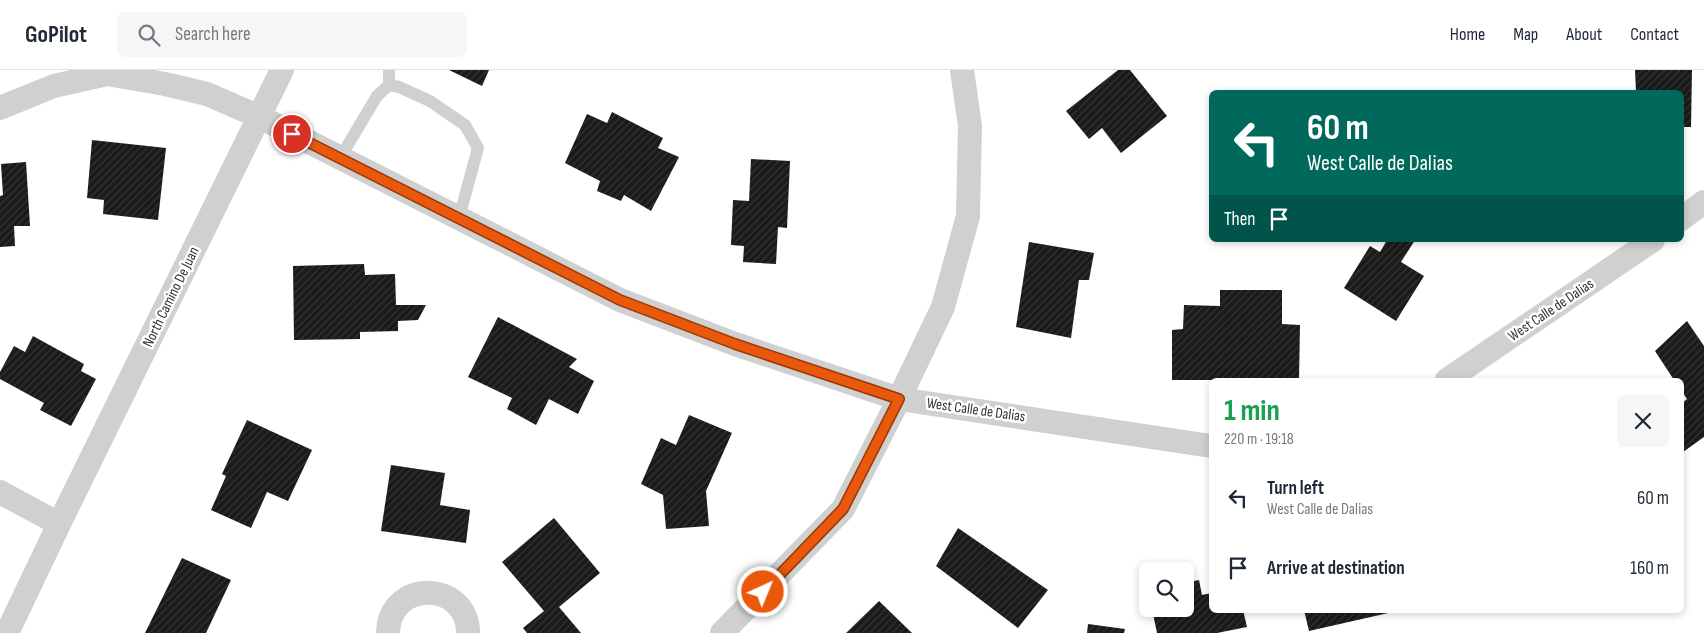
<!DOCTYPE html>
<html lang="en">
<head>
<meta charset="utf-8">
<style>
	:root { --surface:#fff; --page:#f6f6f7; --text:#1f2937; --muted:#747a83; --line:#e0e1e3 }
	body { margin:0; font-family:"Sofia Sans Condensed",sans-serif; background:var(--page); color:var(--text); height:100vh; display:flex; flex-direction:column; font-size:19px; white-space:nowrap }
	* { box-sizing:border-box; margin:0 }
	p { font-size:16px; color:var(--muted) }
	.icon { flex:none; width:28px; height:28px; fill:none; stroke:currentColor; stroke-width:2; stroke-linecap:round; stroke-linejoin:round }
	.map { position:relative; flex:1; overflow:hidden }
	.sheet { position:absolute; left:1209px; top:308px; width:475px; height:235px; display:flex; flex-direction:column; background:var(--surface); border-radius:8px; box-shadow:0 2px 8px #0003 }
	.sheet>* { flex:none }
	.hud { position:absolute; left:1209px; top:20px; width:475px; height:152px; border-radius:8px; box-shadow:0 2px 8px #0003; background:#00695c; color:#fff; overflow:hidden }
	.buttons { position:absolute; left:1139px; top:492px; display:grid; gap:10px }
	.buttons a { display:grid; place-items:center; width:55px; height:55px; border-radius:8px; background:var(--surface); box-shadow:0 2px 8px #0003; font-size:25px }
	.pin { position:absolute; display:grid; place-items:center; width:42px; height:42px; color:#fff; margin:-21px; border:2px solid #fff; border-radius:50%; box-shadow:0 1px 5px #0007 }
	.me { position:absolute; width:55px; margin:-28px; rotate:44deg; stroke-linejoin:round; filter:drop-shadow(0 0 4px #0008) }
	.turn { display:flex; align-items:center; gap:18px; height:105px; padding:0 15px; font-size:22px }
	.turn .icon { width:65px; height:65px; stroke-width:2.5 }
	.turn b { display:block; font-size:35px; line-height:42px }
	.then { display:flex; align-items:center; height:48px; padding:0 15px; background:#0003; gap:10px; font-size:19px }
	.round { display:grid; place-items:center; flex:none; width:52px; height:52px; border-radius:8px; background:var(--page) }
	.headline { display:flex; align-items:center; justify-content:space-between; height:85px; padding:0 15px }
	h1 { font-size:30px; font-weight:700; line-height:38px; color:#1e9e55 }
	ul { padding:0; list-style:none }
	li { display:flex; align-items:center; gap:15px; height:70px; padding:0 15px }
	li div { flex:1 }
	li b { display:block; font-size:19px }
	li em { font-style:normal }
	header { display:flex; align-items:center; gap:30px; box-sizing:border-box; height:70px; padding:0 25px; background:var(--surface); border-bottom:1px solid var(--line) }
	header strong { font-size:24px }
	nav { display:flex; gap:28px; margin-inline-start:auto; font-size:18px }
	.search { width:350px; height:45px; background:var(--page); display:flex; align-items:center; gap:12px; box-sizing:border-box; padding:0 18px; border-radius:8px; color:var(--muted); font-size:19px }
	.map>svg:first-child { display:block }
	.building { fill:url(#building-hatch) }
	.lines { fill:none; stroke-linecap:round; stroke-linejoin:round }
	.lane { stroke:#d0d0d0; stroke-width:12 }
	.street { stroke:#d0d0d0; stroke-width:24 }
	.route-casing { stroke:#983908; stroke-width:12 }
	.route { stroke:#ea580c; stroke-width:9 }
	.labels { text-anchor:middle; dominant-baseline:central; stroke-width:5; stroke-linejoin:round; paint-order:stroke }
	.street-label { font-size:15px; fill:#333; stroke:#fff }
</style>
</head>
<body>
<header>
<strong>GoPilot</strong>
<div class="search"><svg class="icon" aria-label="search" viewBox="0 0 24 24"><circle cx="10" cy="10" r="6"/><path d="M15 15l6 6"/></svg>Search here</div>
<nav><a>Home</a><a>Map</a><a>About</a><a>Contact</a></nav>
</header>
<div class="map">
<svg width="1704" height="563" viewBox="0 0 1704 563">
	<defs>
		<pattern id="building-hatch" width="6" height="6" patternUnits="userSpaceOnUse" patternTransform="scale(1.25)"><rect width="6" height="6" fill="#1a1a1a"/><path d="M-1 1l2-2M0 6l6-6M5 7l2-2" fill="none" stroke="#333"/></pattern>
	</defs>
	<rect width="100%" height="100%" fill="#fff"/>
	<path class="building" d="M449 0H489L482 16Z
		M1118 0H1130L1167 46 1121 83 1102 58 1089 69 1066 41Z
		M1635 0H1692L1691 57H1681V22H1636Z
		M612 42 663 68 658 78 679 87 651 141 624 125 621 131 597 121 600 111 565 93 587 44 607 53Z
		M92 70 166 78 158 150 103 144 104 130 87 128Z
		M751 89 790 91 787 158 778 157 776 194 743 192 744 176 731 175 733 130 749 131Z
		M26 92 30 156H14L15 176 0 177V126L3 125 1 94Z
		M1387 170H1415L1401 192 1424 206 1396 251 1344 218 1370 176 1380 182Z
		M1029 172 1094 183 1089 210H1079L1071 268 1016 257Z
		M364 194 365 205 395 204 396 235H426L418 250 398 251V261L360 262V269L294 270 293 196Z
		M1220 220H1282V254L1300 255 1299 310H1172V260L1183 259 1184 235 1220 236Z
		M498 247 577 289 569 297 594 311 578 344 549 329 536 355 507 339 512 328 468 307Z
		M1687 251 1704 276V367L1683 382 1681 379V334L1687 329 1681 320V310H1674L1655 281Z
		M33 266 84 294 81 301 96 309 71 356 40 340 44 333 0 309V302L14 276 25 282Z
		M689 345 732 363 706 421 709 456 666 459 663 425 641 414 661 368 676 375Z
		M247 350 312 380 288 431 267 422 251 458 211 440 226 406 222 404Z
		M391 395 445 403 440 435 470 440 466 473 381 461Z
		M554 448 600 503 559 537 581 563H527L523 558 544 541 502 492Z
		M958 458 1048 520 1018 558 936 496Z
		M182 488 231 510 206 563H145Z
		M1199 510 1202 525 1211 523V540H1243L1247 557 1217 563H1157L1152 539H1185V513Z
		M879 531 912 563H846Z
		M1304 540H1397V541L1309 561Z
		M1088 554 1125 559 1124 563H1087Z"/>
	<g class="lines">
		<path class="lane" d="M389 0V15
			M340 88 377 26 389 15 399 17 430 31 465 55 478 78 459 148"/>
		<path class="street" d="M0 38 54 16 107 4 165 14 207 24 260 47 620 230 735 274 899 329 1211 376
			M1681 149 1704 132
			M1447 310 1653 170
			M0 422 59 454
			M7 563 59 454 282 0
			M388 563C389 509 468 510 468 563
			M722 563 843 439 899 329 943 237 968 146 970 56 962 0"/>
	</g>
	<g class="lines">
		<defs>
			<path id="route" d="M292 64 620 230 735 274 899 329 843 439 763 522"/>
		</defs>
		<use href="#route" class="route-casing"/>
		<use href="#route" class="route"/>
	</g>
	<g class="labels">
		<g class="street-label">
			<text transform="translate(171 227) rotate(-64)">North Camino De Juan</text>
			<text transform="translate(1551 240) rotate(-34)">West Calle de Dalias</text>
			<text transform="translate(976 340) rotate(8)">West Calle de Dalias</text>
		</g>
	</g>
</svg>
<div class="buttons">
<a><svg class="icon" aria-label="search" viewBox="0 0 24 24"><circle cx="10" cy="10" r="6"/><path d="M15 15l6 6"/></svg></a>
</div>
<div class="pin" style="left:292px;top:64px;background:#d93025"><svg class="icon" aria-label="arrive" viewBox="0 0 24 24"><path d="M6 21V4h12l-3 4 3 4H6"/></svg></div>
<svg class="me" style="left:763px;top:522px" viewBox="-20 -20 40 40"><circle r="17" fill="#ea580c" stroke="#fff" stroke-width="3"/><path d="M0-11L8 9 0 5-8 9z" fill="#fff"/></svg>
<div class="hud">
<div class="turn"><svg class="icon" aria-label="left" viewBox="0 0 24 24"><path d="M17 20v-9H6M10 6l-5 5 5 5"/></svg><div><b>60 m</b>West Calle de Dalias</div></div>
<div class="then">Then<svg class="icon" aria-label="arrive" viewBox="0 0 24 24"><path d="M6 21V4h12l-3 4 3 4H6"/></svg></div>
</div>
<section class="sheet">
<div class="headline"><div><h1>1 min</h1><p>220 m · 19:18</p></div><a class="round"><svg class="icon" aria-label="close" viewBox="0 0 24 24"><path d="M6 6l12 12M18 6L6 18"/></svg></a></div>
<ul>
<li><svg class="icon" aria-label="left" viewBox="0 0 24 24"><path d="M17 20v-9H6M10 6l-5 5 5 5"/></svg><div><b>Turn left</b><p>West Calle de Dalias</p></div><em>60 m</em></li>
<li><svg class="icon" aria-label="arrive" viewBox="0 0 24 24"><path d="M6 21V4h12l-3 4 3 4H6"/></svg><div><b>Arrive at destination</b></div><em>160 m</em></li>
</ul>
</section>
</div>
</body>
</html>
